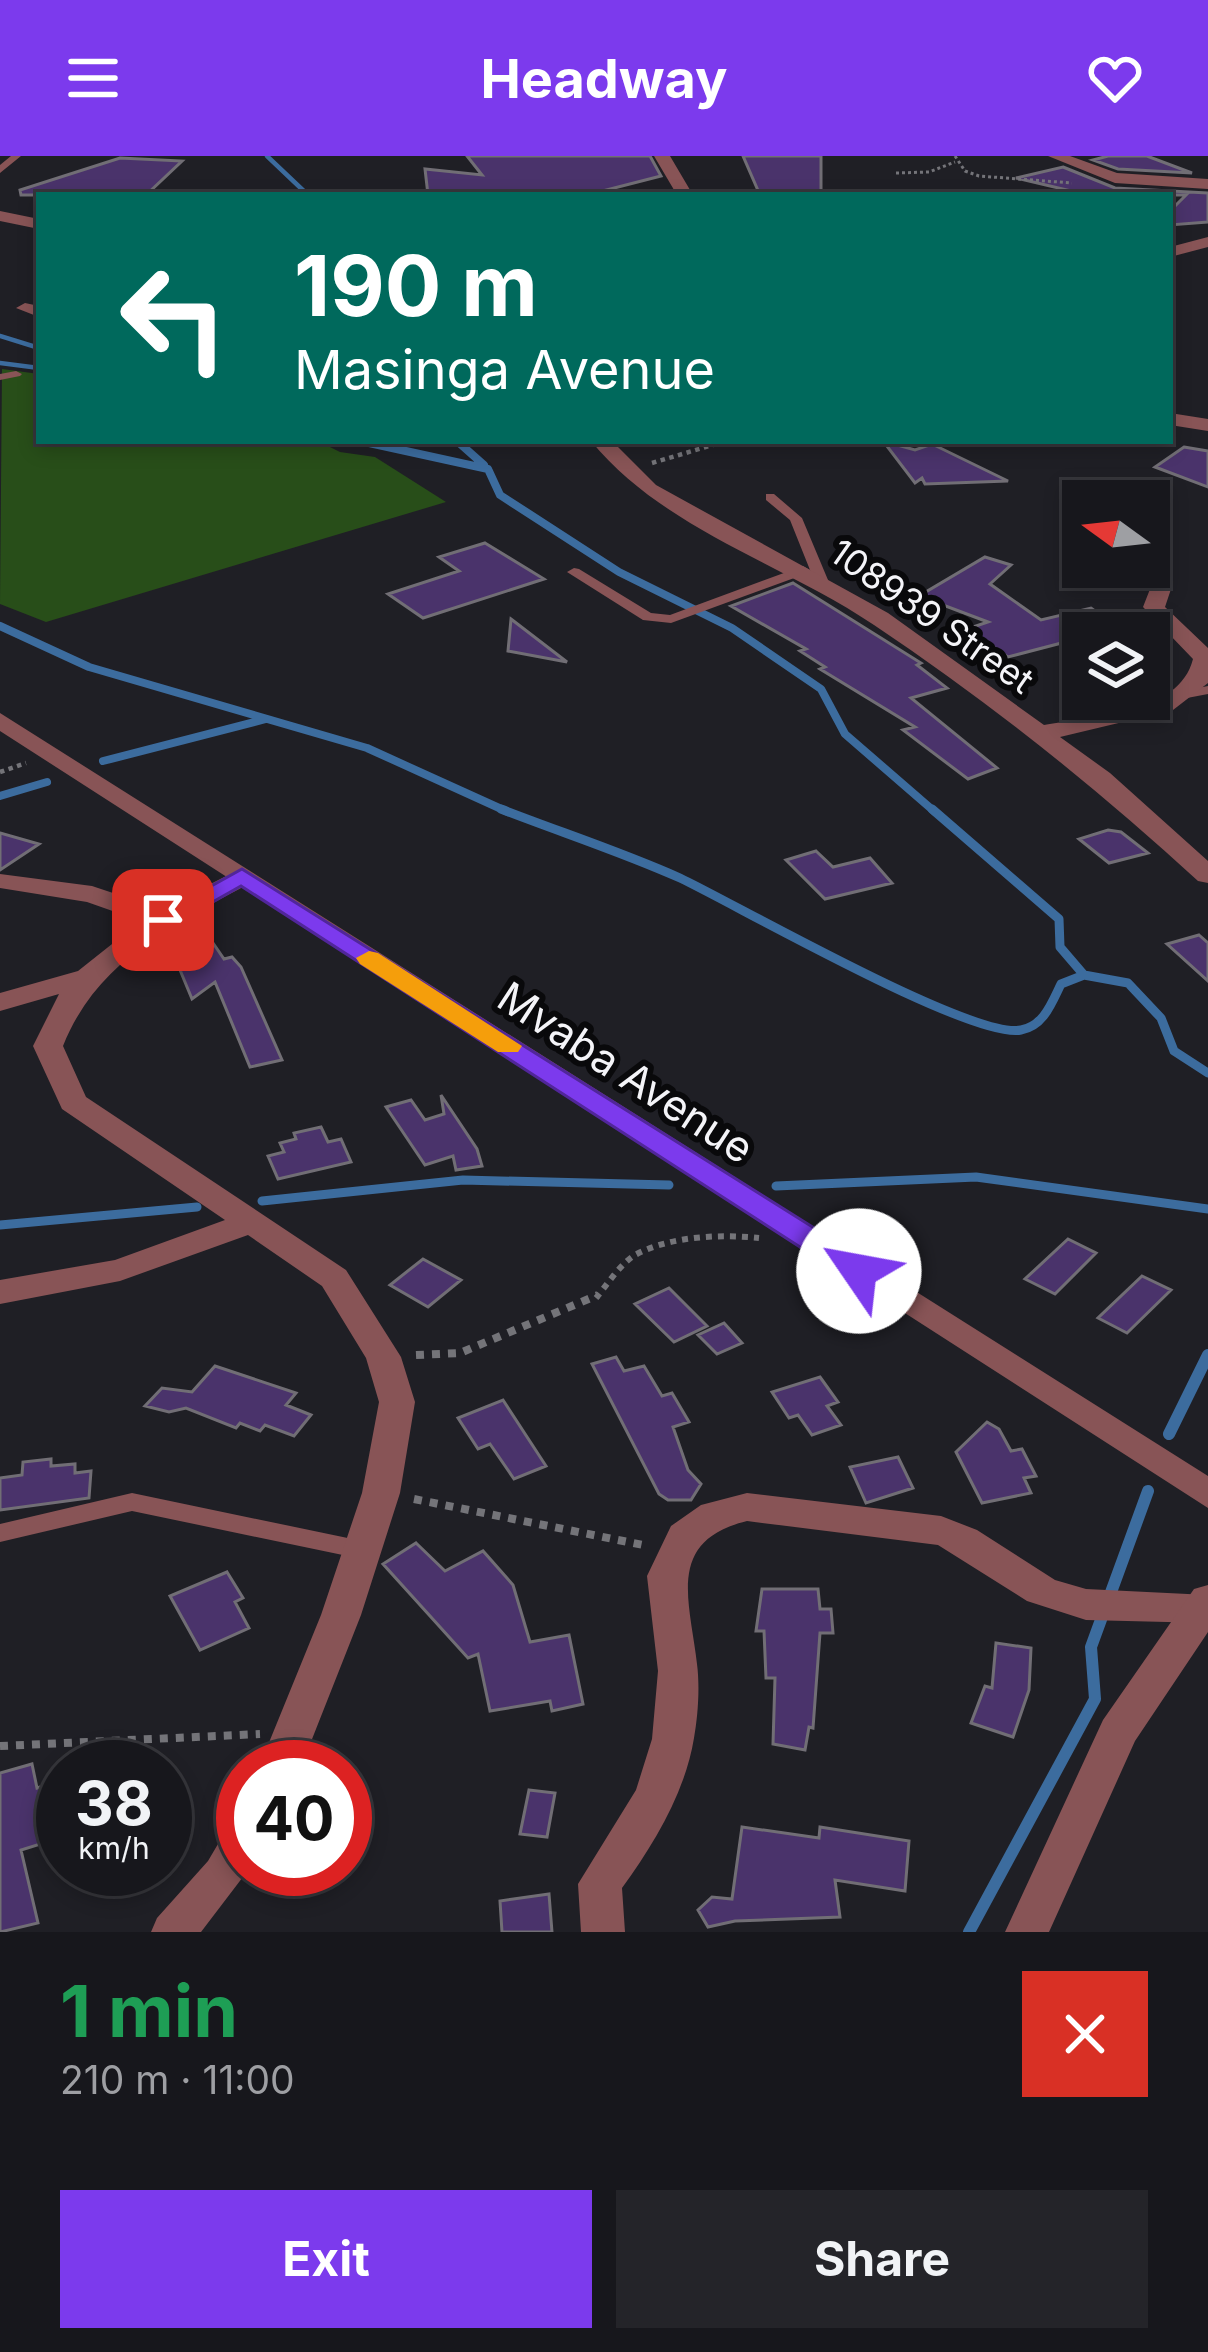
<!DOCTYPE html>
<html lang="en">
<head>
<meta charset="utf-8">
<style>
	:root { --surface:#17171c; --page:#242429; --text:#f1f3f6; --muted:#9e9fa3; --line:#36363b; --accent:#7c3aed }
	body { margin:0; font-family:Inter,sans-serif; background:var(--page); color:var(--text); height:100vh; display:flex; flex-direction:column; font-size:45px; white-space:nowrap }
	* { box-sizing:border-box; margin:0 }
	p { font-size:39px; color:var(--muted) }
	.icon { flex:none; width:66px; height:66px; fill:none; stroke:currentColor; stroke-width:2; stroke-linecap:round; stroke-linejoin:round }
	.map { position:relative; height:1776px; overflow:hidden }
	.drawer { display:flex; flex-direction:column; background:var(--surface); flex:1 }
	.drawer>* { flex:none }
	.banner { position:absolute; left:36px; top:36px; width:1137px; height:252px; border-radius:0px; box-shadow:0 6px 18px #0003,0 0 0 3px var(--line); background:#00695c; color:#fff; overflow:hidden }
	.needle { width:78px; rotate:285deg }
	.controls { position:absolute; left:1062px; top:324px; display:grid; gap:24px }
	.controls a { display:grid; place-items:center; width:108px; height:108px; border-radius:0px; background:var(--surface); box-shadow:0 6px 18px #0003,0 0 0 3px var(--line); font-size:60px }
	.speed { position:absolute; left:36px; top:1584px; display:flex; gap:24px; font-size:60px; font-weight:700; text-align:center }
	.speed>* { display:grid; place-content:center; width:156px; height:156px; border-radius:50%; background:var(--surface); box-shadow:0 6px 18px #0003,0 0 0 3px var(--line); line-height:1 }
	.speed small { font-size:30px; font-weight:400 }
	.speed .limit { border:18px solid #d22; background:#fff; color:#111 }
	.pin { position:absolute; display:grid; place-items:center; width:102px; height:102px; color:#fff; margin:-51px; border-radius:24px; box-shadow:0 6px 18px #0006 }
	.me { position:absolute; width:132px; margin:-66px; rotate:303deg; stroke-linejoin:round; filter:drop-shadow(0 0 9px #0008) }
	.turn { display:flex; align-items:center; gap:42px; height:252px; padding:0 60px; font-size:54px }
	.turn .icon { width:156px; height:156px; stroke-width:2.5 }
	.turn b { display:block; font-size:84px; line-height:102px }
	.round { display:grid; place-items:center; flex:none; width:126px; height:126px; border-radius:0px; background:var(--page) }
	.head { display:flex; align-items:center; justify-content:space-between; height:204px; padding:0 60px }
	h1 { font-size:72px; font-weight:700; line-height:90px; color:#1e9e55 }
	.button { display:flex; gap:24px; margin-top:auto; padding:24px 60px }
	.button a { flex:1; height:138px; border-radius:0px; background:var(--accent); color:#fff; font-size:48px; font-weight:700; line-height:138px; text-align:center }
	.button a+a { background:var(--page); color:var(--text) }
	header { display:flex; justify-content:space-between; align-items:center; height:156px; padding:0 60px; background:var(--accent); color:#fff; font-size:54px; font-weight:700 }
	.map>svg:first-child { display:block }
	.green { fill:#284e19 }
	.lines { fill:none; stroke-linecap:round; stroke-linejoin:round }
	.stream-far3 { stroke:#3c6c9e; stroke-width:4.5 }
	.stream-far2 { stroke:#3c6c9e; stroke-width:8 }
	.stream-far1 { stroke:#3c6c9e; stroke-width:9 }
	.stream { stroke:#3c6c9e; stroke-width:12 }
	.building { fill:#4a336b; stroke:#716e75; stroke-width:3 }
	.path-far3 { stroke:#747479; stroke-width:3; stroke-dasharray:3 3; stroke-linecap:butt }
	.path-far2 { stroke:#747479; stroke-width:4.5; stroke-dasharray:4.5 4.5; stroke-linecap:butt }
	.path-far1 { stroke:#747479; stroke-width:6; stroke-dasharray:6 6; stroke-linecap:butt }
	.path { stroke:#747479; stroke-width:8; stroke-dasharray:8 8; stroke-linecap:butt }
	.service { fill:#885456; fill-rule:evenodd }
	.minor { fill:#885456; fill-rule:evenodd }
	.tertiary { fill:#885456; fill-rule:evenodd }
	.route { fill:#7c3aed; stroke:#51269a; stroke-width:3 }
	.slow { fill:#f59e0b }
	.labels { text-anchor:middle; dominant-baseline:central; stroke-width:12; stroke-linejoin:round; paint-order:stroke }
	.far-street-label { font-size:36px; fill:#f4f4f8; stroke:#09090b }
	.street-label { font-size:42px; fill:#f4f4f8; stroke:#09090b }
</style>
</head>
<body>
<header><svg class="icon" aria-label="menu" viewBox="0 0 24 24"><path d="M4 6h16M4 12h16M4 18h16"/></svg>Headway<svg class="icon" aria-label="heart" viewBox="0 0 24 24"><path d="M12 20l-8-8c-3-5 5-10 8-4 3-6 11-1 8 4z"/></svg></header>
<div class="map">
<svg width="1208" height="1776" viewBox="0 0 1208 1776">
	<rect width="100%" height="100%" fill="#1f1f25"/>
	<path class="green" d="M2 213 39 218V285H318L340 296 375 301 446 346 46 466 0 448Z"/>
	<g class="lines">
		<path class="stream-far3" d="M267 0 308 39
			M0 180 39 192
			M0 207 39 212"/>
		<path class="stream-far2" d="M360 285 488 313 500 339 619 416 732 472 821 533 845 578 935 656
			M457 285 484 309
			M0 470 89 511 367 592 508 656
			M103 605 266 563
			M0 640 47 626"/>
		<path class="stream-far1" d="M501 653C560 676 622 696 680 722 737 749 972 884 1021 874 1044 870 1052 846 1061 828L1084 819 1128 827 1161 862 1174 895 1208 917
			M932 653 1059 763 1060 791 1084 819
			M776 1030 976 1021 1208 1053
			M262 1045 463 1024 669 1029
			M0 1069 197 1051"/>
		<path class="stream" d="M1169 1278 1208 1199
			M969 1776 1095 1543 1091 1491 1148 1335"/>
	</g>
	<path class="building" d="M467 0H650L661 20 587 39H428L425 13 482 19Z
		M743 0H821V39H760Z
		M1108 0H1147L1192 17 1118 13 1093 4Z
		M120 2 182 5 146 39H21L20 34Z
		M1063 11 1115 32 1208 37V66L1170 69V55L1186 39H1088L1016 22Z
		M883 285 915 294 932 288 1008 325 925 328 922 322 915 327Z
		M1184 291 1208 295V331L1155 311Z
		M485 387 544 423 423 462 388 438 459 415 439 401Z
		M985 401 1011 409 990 428 1041 464 1091 452 1119 472 1008 501 967 473 988 466 919 440Z
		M793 427 921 507 917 509 947 532 911 542 997 612 968 623 903 574 915 571 820 513 825 511 800 495 806 493 731 450Z
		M511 463 567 506 508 495Z
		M1108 674 1121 676 1148 697 1109 707 1079 683Z
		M0 677 39 688 0 714Z
		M816 695 833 711 870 702 892 727 825 743 786 704Z
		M1199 779 1208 787V825L1167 788Z
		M213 787 224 803 232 801 241 811 282 904 250 911 215 826 192 843 180 814 186 813 182 793Z
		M441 939 477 993 482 1010 456 1014 453 1000 425 1009 386 951 411 944 425 964 444 958Z
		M321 971 328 986 341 983 351 1006 278 1023 268 1000 284 996 280 987 296 983 294 977Z
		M1068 1083 1096 1097 1055 1138 1025 1123Z
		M423 1103 461 1124 428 1151 390 1129Z
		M1142 1120 1171 1134 1127 1177 1098 1162Z
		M669 1132 707 1170 674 1186 635 1148Z
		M724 1167 742 1187 717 1198 698 1179Z
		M616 1201 624 1215 644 1210 662 1240 672 1237 689 1266 673 1271 688 1314 701 1328 691 1344H668L659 1338 592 1208Z
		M215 1210 296 1237 286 1249 311 1259 294 1280 265 1269 260 1275 240 1267 236 1272 186 1252 169 1256 145 1250 162 1232 192 1236Z
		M820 1221 838 1246 827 1250 841 1269 812 1279 798 1259 789 1262 772 1236Z
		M503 1244 546 1310 514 1323 490 1288 478 1293 458 1262Z
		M987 1266 999 1273 1011 1295 1022 1293 1036 1320 1024 1322 1031 1337 982 1347 956 1296Z
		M898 1301 913 1332 866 1347 850 1311Z
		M51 1303V1310L75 1308V1317L91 1315 89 1342 0 1354V1322L22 1319 23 1306Z
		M416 1387 445 1415 483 1395 513 1429 530 1486 569 1479 583 1548 552 1555 550 1545 490 1555 478 1498 468 1502 383 1408Z
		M227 1416 243 1442 235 1446 249 1472 200 1494 170 1440Z
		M762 1433H818L820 1453H831L833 1477H820L813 1572 809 1571 805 1594 773 1588 775 1522H766L764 1475H756Z
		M996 1487 1031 1492 1029 1534 1013 1581 971 1567 985 1530 992 1532Z
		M32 1608 37 1632 63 1624V1681L21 1694 38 1767 0 1776V1617Z
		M529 1634 555 1637 547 1681 520 1678Z
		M742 1671 819 1682 820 1671 909 1685 905 1735 835 1724 840 1761 735 1765 708 1771 698 1754 712 1741 732 1743Z
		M549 1738 552 1776H502L500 1745Z"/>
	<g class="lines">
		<path class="path-far3" d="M955 0 965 15 979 20 1072 27
			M896 17 929 16 955 6"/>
		<path class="path-far2" d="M652 307 726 285
			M0 616 26 607"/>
		<path class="path-far1" d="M596 1142C607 1129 620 1108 635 1099 670 1080 720 1078 759 1082"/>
		<path class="path" d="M416 1199 460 1197 598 1139
			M414 1343 648 1390
			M0 1590 260 1578"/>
		<path class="service" d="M11 0H21L0 17V9Z
			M16 215 22 218 20 220 0 224V218Z
			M766 338H774L802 362 828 424 826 427H816L814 424 790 364 766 344Z
			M803 410 810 414 808 417 671 467 643 464 567 416 574 412 579 413 651 457 670 459Z
			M1208 530V538L1187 542 1180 538 1182 535Z
			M132 1337 362 1385 370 1388 374 1394 370 1400 362 1403 132 1355 0 1386V1368Z"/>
		<path class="minor" d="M654 0H670L693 39H677Z
			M1048 0H1070L1117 17 1208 23V33L1115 27Z
			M0 55 39 63V73L0 65Z
			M1208 81V91L1170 101V91Z
			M25 147 39 150V161L16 152Z
			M1170 257 1208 263V275L1170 269Z
			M591 285H612L656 329 888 457 1044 569C1090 561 1179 559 1193 503L1143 451 1152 428H1168L1171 433 1165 451 1208 492V527L1173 554 1060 581 1110 617 1208 705V727L1198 725C1097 632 989 546 874 469 782 407 663 373 591 285Z
			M242 712 256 720 252 726C175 768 97 804 63 890L86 941 346 1114 401 1201 415 1246 400 1337 361 1459 301 1611H259L321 1459 362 1337 379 1246 366 1202 322 1130 248 1079 120 1125 0 1148V1124L115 1104 225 1064 62 953 33 890 59 838 0 855V837L78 815 141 765 87 746 0 732V718L92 730 161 753Z
			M747 1337 941 1360 977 1374 1055 1424 1086 1433 1208 1439V1467L1086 1464 1027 1445 938 1389 747 1365C665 1385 690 1445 697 1508 700 1531 698 1560 694 1582 685 1637 654 1688 622 1732L625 1776H581L578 1728 636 1634 652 1583 658 1515 647 1420 671 1370 701 1349Z
			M243 1665V1713H249L201 1776H151L157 1762 208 1705 228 1671Z"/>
		<path class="tertiary" d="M0 557 1208 1320V1352L0 575Z
			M1208 1429V1476L1135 1585 1049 1776H1005L1103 1564 1194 1433Z"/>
	</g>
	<path class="route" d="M242 713 870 1107 875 1115 870 1122H848L241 730 172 769H154L150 764Z"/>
	<path class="slow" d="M369 795 378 797 522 890 518 896H498L360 808 356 802Z"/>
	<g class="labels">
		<g class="far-street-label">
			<text transform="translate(932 460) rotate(35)">108939 Street</text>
		</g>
		<g class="street-label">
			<text transform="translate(626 916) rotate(33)">Mvaba Avenue</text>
		</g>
	</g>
</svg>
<div class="controls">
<a><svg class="needle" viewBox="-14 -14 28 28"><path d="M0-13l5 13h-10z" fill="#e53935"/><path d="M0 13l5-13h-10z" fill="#9e9fa3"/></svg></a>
<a><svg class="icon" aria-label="layers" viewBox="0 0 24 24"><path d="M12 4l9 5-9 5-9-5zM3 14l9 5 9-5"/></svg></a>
</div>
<div class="speed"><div>38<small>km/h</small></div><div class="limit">40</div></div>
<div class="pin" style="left:163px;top:764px;background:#d93025"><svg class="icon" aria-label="arrive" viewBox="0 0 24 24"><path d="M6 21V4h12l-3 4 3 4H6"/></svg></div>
<svg class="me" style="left:859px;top:1115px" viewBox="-20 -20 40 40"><circle r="19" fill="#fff"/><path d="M0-13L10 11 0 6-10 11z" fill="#7c3aed"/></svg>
<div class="banner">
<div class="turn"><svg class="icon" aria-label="left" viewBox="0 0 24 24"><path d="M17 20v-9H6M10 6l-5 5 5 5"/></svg><div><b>190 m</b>Masinga Avenue</div></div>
</div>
</div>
<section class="drawer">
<div class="head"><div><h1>1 min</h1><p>210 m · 11:00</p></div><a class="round" style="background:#d93025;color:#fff"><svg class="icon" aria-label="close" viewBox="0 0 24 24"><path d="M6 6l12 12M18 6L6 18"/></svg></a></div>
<div class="button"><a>Exit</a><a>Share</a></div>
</section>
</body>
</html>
